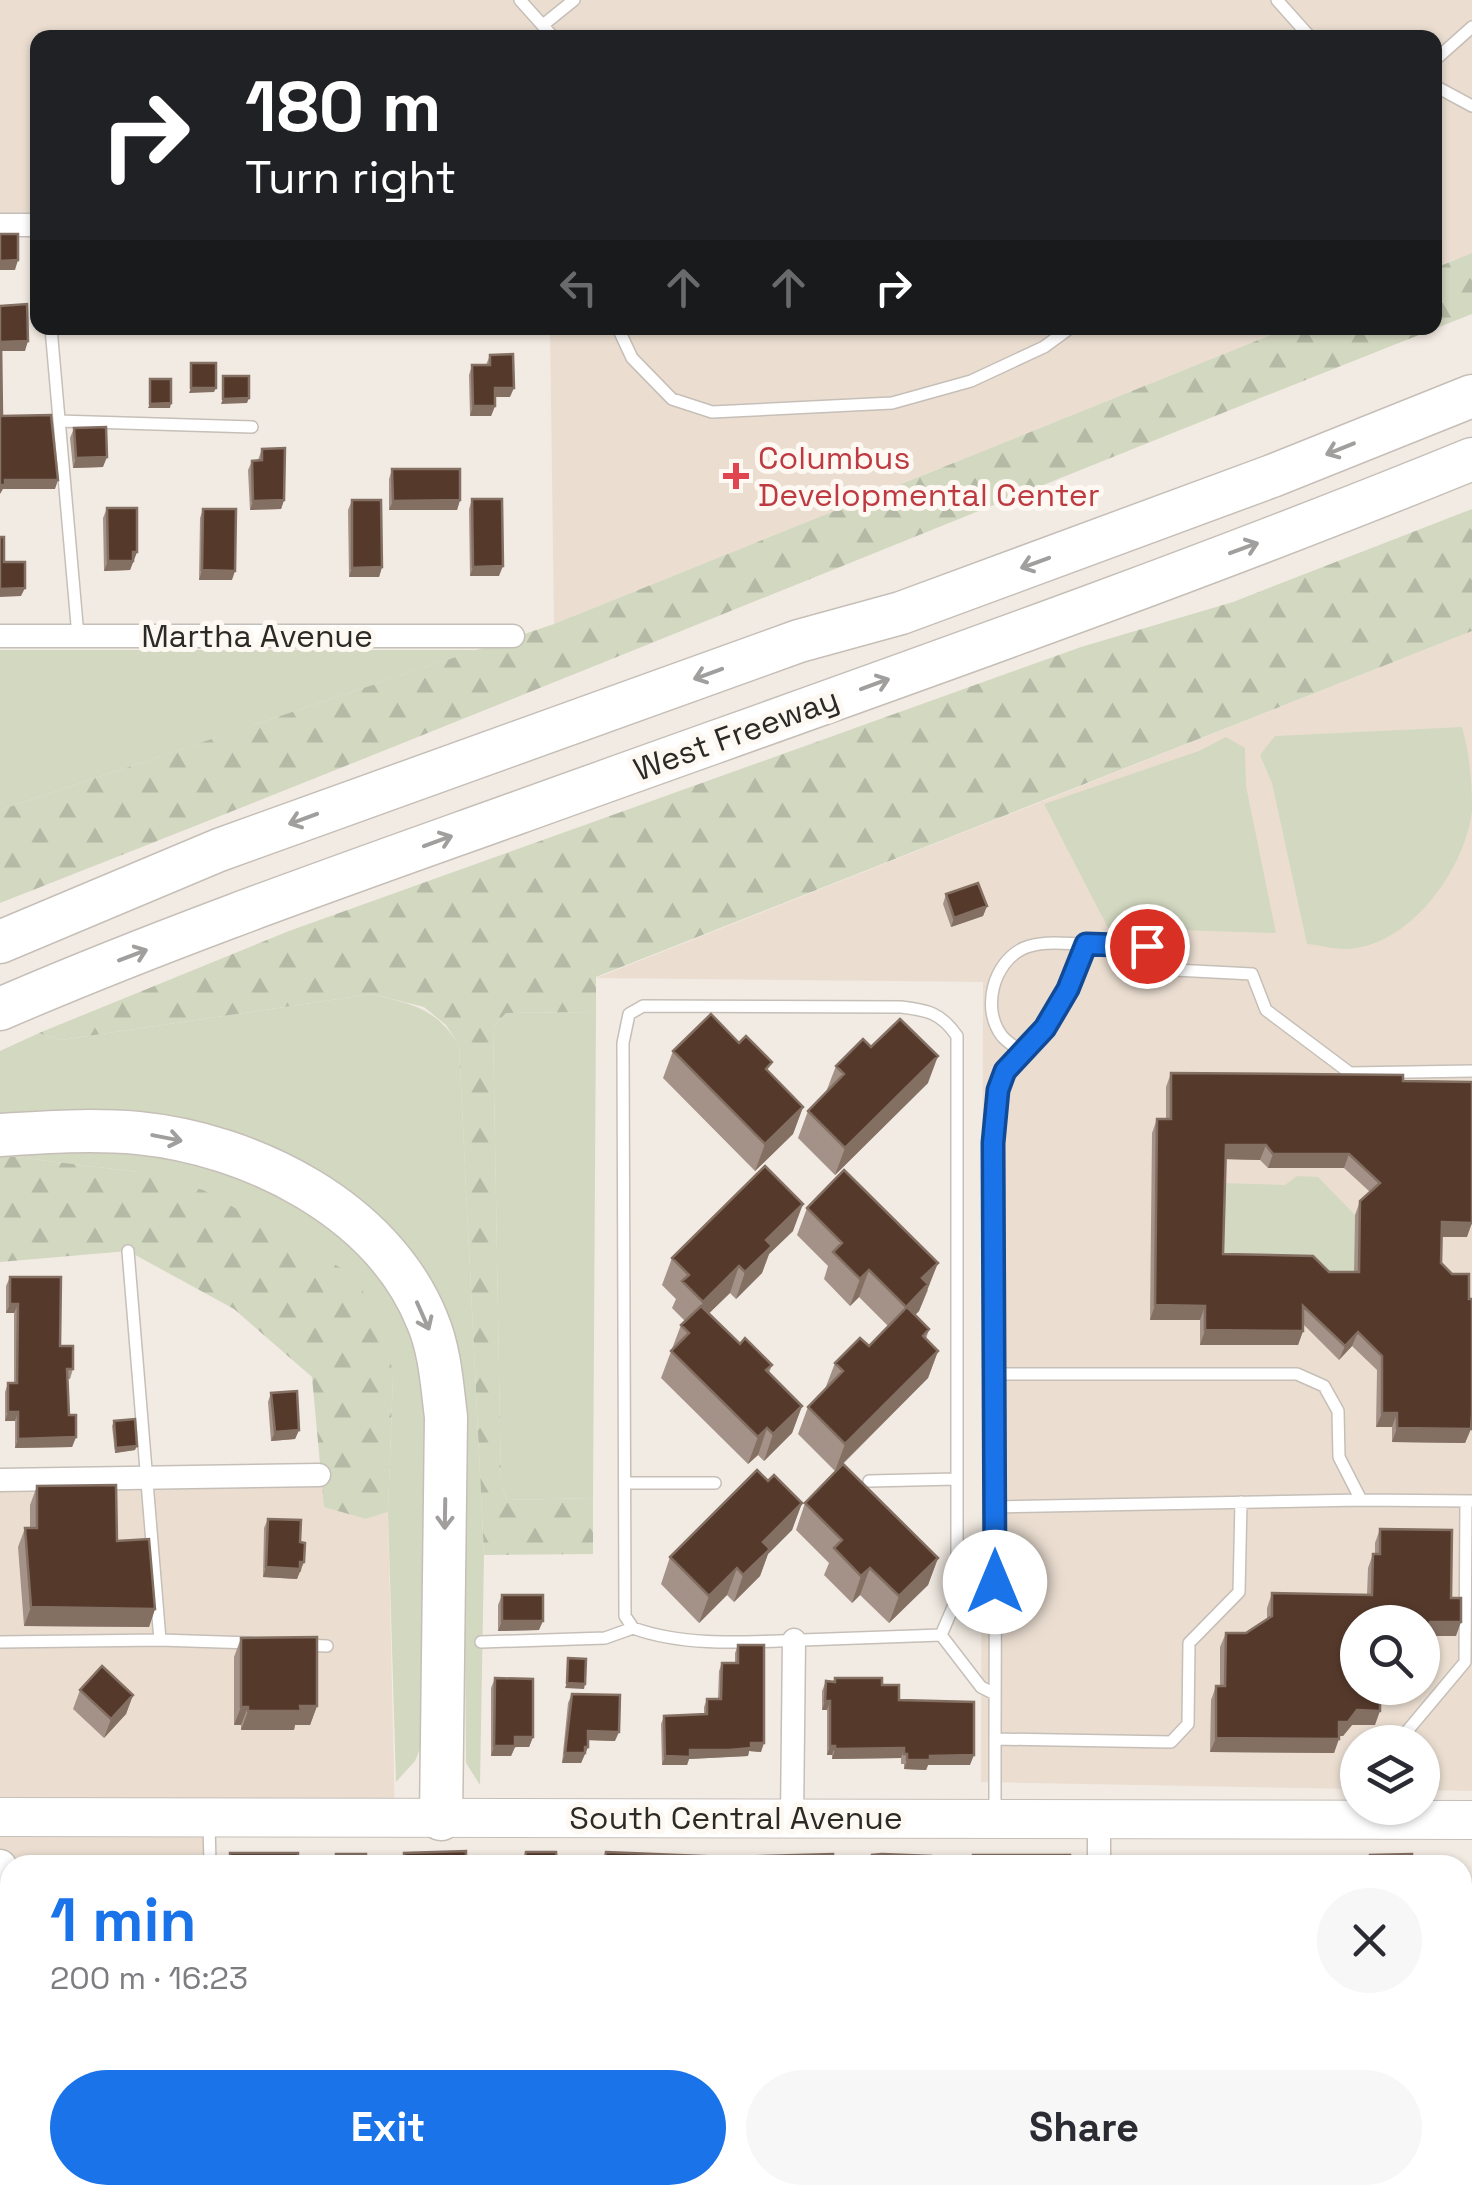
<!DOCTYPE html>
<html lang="en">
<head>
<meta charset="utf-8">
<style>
	:root { --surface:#fff; --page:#f7f7f7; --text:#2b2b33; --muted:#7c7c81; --accent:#1a73e8 }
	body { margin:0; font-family:"Space Grotesk",sans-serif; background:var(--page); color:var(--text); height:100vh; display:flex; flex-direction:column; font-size:38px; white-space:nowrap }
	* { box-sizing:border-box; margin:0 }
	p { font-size:32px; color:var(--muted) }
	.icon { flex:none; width:55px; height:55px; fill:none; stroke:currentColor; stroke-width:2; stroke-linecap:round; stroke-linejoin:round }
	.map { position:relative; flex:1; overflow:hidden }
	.drawer { position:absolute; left:0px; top:1855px; width:1472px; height:350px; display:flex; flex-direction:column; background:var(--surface); border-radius:30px 30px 0 0; box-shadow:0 2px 8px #0004 }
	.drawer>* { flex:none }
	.banner { position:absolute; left:30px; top:30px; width:1412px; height:305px; border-radius:20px; box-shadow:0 2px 8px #0004; background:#202124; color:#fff; overflow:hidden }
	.tools { position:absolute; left:1340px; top:1605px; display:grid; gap:20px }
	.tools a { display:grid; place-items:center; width:100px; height:100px; border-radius:50%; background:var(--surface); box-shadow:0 2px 8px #0004; font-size:50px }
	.pin { position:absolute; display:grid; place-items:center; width:85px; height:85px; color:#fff; margin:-42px; border:5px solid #fff; border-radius:50%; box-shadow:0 2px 10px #0007 }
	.me { position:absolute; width:110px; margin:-55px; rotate:0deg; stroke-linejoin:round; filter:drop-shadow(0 0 8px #0008) }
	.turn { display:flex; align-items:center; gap:35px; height:210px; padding:0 50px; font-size:45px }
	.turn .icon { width:130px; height:130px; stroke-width:2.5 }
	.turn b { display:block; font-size:70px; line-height:85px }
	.lanes { display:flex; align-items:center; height:95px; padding:0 50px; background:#0003; justify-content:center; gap:50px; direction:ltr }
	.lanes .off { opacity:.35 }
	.round { display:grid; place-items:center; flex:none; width:105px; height:105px; border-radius:52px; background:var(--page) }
	.overview { display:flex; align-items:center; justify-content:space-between; height:170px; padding:0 50px }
	h1 { font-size:60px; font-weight:700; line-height:75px; color:var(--accent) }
	.primary-button { display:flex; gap:20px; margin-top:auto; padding:20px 50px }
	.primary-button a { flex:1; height:115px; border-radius:60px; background:var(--accent); color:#fff; font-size:40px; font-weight:700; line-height:115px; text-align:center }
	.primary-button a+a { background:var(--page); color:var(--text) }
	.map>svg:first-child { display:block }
	.built { fill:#ebded1; fill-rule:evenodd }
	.green { fill:#d3d8c1 }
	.forest { fill:url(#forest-firs) }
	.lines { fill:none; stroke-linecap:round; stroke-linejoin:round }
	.lane-casing { stroke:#c6bfb8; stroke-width:14 }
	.street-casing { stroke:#c6bfb8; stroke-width:25 }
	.secondary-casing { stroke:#c6bfb8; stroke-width:35 }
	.primary-casing { stroke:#c6bfb8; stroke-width:40 }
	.highway-casing { stroke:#c6bfb8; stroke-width:45 }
	.lane { stroke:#fff; stroke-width:11 }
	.street { stroke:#fff; stroke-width:22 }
	.secondary { stroke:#fff; stroke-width:32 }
	.primary { stroke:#fff; stroke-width:38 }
	.highway { stroke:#fff; stroke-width:42 }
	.wall { fill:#a49288; fill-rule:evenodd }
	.shaded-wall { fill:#846f63 }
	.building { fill:#553a2c; stroke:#846f63; stroke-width:2.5; fill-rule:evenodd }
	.oneway { stroke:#a09f9e }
	.route-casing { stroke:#114b97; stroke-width:25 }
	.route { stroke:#1a73e8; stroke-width:18 }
	.health-dot { fill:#e0444e; stroke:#fef8f2; stroke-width:4 }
	.labels { text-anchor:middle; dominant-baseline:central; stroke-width:10; stroke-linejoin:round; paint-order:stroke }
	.health-label { font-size:32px; fill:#be3a42; stroke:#fef8f2; text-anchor:start }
	.street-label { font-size:32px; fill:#2c2a27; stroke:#fef8f2 }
</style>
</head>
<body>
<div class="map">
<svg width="1472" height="2205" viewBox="0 0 1472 2205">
	<defs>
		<pattern id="forest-firs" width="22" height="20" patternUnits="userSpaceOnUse" patternTransform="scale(2.5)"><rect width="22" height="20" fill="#d3d8c1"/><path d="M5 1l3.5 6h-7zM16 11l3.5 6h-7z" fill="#b5baa6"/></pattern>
	</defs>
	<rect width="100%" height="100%" fill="#f2ebe3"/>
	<path class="built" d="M0 0H1472V253L1435 268V38H38L37 214H0Z
		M550 328H1288L554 624Z
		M1472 631V1791L1423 1790 1422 1742H1358L1357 1789 981 1782 983 982 596 978ZM1358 1622H1422V1688H1358Z
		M319 1475 366 1519 388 1512 395 1819 210 1818V1865H10V2195H248V2205H0V1480Z"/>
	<path class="green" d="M0 650H477L0 810Z
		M1462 727C1470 755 1472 782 1472 811 1465 870 1409 948 1345 949 1333 949 1319 945 1307 944L1272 783 1260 755 1275 736Z
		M1226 737 1245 748 1246 786 1276 933 1108 928 1044 804 1199 751Z
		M372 994C413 1005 435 1007 459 1045L484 1555 480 1785 466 1763 463 1407 454 1350 300 1169 0 1117V1051L39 1033 61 1040Z
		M596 1012 593 1498 507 1500 501 1484 493 1027 506 1013Z
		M79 1145C121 1151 168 1153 208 1165 277 1186 368 1241 400 1308 415 1341 420 1377 425 1412V1737L415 1761 396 1782 388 1512 393 1375 138 1172 0 1155Z
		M1297 1176 1318 1177 1355 1215 1354 1276 1209 1260 1220 1183 1285 1185Z"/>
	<path class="forest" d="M1472 253V314C980 508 492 710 0 903V810L554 624 1288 328H1435V268Z
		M1472 509V631L596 977V1012L506 1013 493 1027 501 1484 507 1500 593 1498V1554L484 1555 459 1045 446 1025 424 1007 372 994 61 1040 39 1033 289 931 1081 647 1233 602Z
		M0 1155 138 1172 203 1190 348 1272 382 1316 393 1375 388 1512 366 1519 324 1507 312 1377 234 1309 128 1251 0 1262Z"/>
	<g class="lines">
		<defs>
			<path id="lane" d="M520 0 554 38
				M1277 0 1311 38
				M543 25 574 0
				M1435 60 1472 27
				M1435 86 1472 106
				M51 328 78 636
				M618 328 632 358 672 399 712 412 892 403 971 381 1044 347 1070 328
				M59 421 252 427
				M643 1006 901 1007C928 1010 941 1013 957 1036V1598L941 1635C895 1637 848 1638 802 1640 747 1642 685 1647 633 1628L625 1616 623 1043 629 1014Z
				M1020 1051C1014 1046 1007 1042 1002 1036 981 1009 993 962 1024 948 1043 940 1066 944 1086 944
				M128 1251 160 1640
				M996 1374 993 1143 998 1090 1005 1071 1047 1023 1068 989 1086 944 1147 946 1175 970 1252 974 1266 1010 1350 1073 1472 1071
				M869 1481 956 1479
				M625 1483H715
				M995 1507 1361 1500
				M941 1635 981 1687 995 1694
				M0 1642 160 1640 251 1643
				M481 1642 605 1638 633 1628
				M304 1645 327 1646
				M995 1739 996 1374H1297L1324 1386 1338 1411 1339 1457 1361 1500 1472 1501
				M1398 1742 1465 1662 1466 1501
				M995 1816V1739L1171 1742 1188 1724 1189 1643 1239 1592 1241 1502
				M209 1822 210 1865
				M1462 2009H1472
				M248 2195V2205"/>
			<path id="street" d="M0 225H38
				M0 636H513
				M0 1480 319 1475
				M792 1819 794 1640
				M1099 1865V1818
				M0 2188H10
				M1462 2191H1472
				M1098 2195V2205"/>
			<path id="secondary" d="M0 1866 10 1979
				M29 2195V2205"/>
			<path id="primary" d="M0 1817 1472 1820"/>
			<path id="highway" d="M0 942 219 850 799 641 901 613 1272 476 1472 396
				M0 1009C169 936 344 875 517 813 836 698 1158 587 1472 459
				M0 1135C46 1132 92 1129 138 1133 251 1144 382 1209 427 1320 440 1350 442 1385 446 1417L441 1819"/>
		</defs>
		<use href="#lane" class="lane-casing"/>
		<use href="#street" class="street-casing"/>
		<use href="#secondary" class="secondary-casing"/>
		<use href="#primary" class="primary-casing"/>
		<use href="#highway" class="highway-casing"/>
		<use href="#lane" class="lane"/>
		<use href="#street" class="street"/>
		<use href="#secondary" class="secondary"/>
		<use href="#primary" class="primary"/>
		<use href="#highway" class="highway"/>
	</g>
	<path class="wall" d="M490 355 510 397H495V406L491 416H470L469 375 472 365H486Z
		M74 428 103 467 73 468 70 438Z
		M262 449 284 500 281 509 250 510 248 470 252 461 258 460Z
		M392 469 460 500 457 510H389V479Z
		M472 499 499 576H470L469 509Z
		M352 500 382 567 379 577H349L348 510Z
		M107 508 137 552 130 570 104 571 103 518Z
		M203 509 232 580H199L200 518Z
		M946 894 987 906 983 916 951 927 943 904Z
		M871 1047 928 1083 835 1175 798 1138 808 1111 826 1092 836 1066Z
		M673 1051 769 1072 803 1107 793 1134 755 1171 663 1078Z
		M1171 1073 1403 1081 1467 1237H1441V1263L1469 1299H1472V1428H1471L1465 1443 1392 1442V1427H1376L1377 1370 1352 1346 1339 1360 1303 1324V1331L1298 1345H1200V1320H1150L1152 1133 1157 1119H1166V1087ZM1225 1159 1260 1160 1268 1168H1344L1370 1192 1360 1201 1355 1215 1354 1272H1329L1223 1254Z
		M807 1208 928 1290 919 1311 915 1315 929 1329 926 1339 938 1351 928 1378 843 1464 938 1558 928 1585 889 1623 860 1595 852 1603 824 1575 829 1563 796 1530 805 1503 835 1471 798 1434 808 1407 825 1389 835 1363 869 1346 888 1326 859 1297 850 1306 824 1279 828 1266 797 1235Z
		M793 1231 769 1254 762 1273 736 1299 730 1293 709 1313 740 1344 772 1365 769 1373 802 1406 792 1433 764 1461 758 1455 748 1464 661 1378 681 1325 685 1321 672 1308 676 1299 662 1285 672 1258Z
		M10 1277 60 1346 73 1369 70 1379H67L69 1415 76 1437 72 1447 15 1448V1421H5V1392L8 1383H14V1313H6V1286Z
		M271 1393 299 1430 295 1439 271 1441 268 1402Z
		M114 1421 135 1450 115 1453 112 1426Z
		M768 1481 802 1503 792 1530 768 1554 760 1576 734 1602 727 1595 699 1623 661 1584 670 1557Z
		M37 1486 117 1541 155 1609 149 1627 24 1626 18 1547 25 1528H30V1505Z
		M268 1519 300 1542 301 1572H299L297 1579 263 1577 264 1528Z
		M1380 1529 1451 1598 1456 1636H1430L1424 1656H1422V1622H1358L1375 1725H1352L1343 1736H1339L1334 1753 1210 1752 1211 1700 1216 1686H1220V1647L1226 1633H1246L1267 1619V1608L1272 1593 1367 1595 1368 1568 1373 1554H1375V1543Z
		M502 1595 539 1630 498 1631V1605Z
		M241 1638 317 1706 310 1725H295L294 1730H241V1725H234V1657Z
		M738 1645 761 1752 749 1751 748 1756 689 1759 687 1765H662L661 1724 664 1716 704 1714V1707L707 1699H718L719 1671 722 1663H735V1653Z
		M495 1678 533 1737 529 1747H515L511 1756H491V1688Z
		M835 1678 882 1685 970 1765H928L926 1770 904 1769V1764H901V1758L832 1759V1755H827V1710H822V1691L826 1681 833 1682Z
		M80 1690 133 1695 126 1714 104 1738 73 1709Z
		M572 1694 615 1741 588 1740V1747L581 1763H562L568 1703Z"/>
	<path class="shaded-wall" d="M18 260 15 270H0V261Z
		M28 341 25 351H0L1 342Z
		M191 388H216L214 392 189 393Z
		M495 388H514L510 397H491Z
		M249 398 247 403 221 404 223 399Z
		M171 403 170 408H148L150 404Z
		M473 406H495L491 416H470Z
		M107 457 103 467 73 468 76 458Z
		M5 480H58L55 489H3L0 494V485Z
		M284 500 281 509 250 510 253 501Z
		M460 500 457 510H389L393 501Z
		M133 552H137L130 570 104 571 108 561Z
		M503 566 499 576H470L473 567Z
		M382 567 379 577H349L352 568Z
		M202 570 235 571 232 580H199Z
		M25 588 21 596 0 597V589Z
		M987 906 983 916 951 927 954 918Z
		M938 1056 928 1083 835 1175 845 1148Z
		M803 1107 793 1134 755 1171 765 1144Z
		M1226 1145H1266L1260 1160 1220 1159Z
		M1273 1154H1349L1344 1168H1268Z
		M803 1204 793 1231 769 1254 762 1273 736 1299 745 1272 766 1240Z
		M1442 1222 1472 1223 1467 1237H1436Z
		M938 1263 919 1311 896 1334 906 1307 922 1278Z
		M739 1266 730 1293 693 1329 703 1302Z
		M869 1270 859 1297 850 1306 860 1279Z
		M10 1304H18L14 1313H6Z
		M1155 1305 1205 1306 1200 1320H1150Z
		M1205 1330 1303 1331 1298 1345H1200Z
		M1358 1332 1352 1346 1339 1360 1345 1346Z
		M938 1351 928 1378 835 1471 845 1444Z
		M802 1406 792 1433 764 1461 773 1434Z
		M8 1412H18L15 1421H5Z
		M1382 1413H1397L1392 1427H1376Z
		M767 1428 758 1455 748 1464 758 1437Z
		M1397 1428 1471 1429 1465 1443 1392 1442Z
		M299 1430 295 1439 271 1441 275 1432Z
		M76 1437 72 1447 15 1448 18 1439Z
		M137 1446 135 1450 115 1453 116 1448Z
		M802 1503 792 1530 768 1554 760 1576 734 1602 743 1575 763 1542Z
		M938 1558 928 1585 889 1623 899 1596Z
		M300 1562H304L297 1579 263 1577 266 1567Z
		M737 1568 727 1595 699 1623 709 1596Z
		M870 1568 860 1595 852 1603 861 1576Z
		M31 1607 155 1609 149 1627 24 1626Z
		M502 1621H543L539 1630 498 1631Z
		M1430 1622H1461L1456 1636H1424Z
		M1422 1641H1429L1424 1656H1422Z
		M567 1683 585 1684 584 1689 565 1688Z
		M133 1695 126 1714 104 1738 111 1719Z
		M825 1701H830L827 1710H822Z
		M300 1706H317L310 1725H295L294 1730H241L248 1711Z
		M241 1707H248L241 1725H234Z
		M1357 1710 1380 1711 1375 1725H1352L1343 1736H1334L1339 1722Z
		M588 1731 619 1732 615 1741 585 1740Z
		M515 1737H533L529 1747H515L511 1756H491L494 1746Z
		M1216 1738 1339 1739 1334 1753 1210 1752Z
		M751 1743H764L761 1752 749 1751 748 1756 689 1759 687 1765H662L665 1756 690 1750Z
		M830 1746H835L832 1755H827Z
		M585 1747H588L581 1763H562L565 1753Z
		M904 1748 901 1758 832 1759 835 1749Z
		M974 1755 970 1765H928L926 1770 904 1769 907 1760 930 1756Z
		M1462 1984 1472 1985V1993H1462Z
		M1462 2141H1472V2150H1462Z"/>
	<path class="building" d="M0 234H18V260L0 261Z
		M27 304 28 341 1 342 2 416 51 415 58 480H5V485H0V306Z
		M513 354 514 388H495V406H473L472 365H490V355Z
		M191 363H216V388H191Z
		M223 376H249V398L223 399Z
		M150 379H171V403L150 404Z
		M106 427 107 457 76 458 74 428Z
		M285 448 284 500 253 501 252 461 262 460V449Z
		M392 469H460V500L393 501Z
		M472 499H502L503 566 473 567Z
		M352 500H381L382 567 352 568Z
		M107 508H137V552H133V561H108Z
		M203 509H236L235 571 202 570Z
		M0 537H4V562H25V588L0 589Z
		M978 883 987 906 954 918 946 894Z
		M711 1014 739 1043 746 1036 772 1062 766 1069 803 1107 765 1144 673 1051Z
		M900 1019 938 1056 845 1148 808 1111 844 1074 836 1066 863 1039 871 1047Z
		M1171 1073 1403 1075V1081L1472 1082V1223L1442 1222 1441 1263 1452 1274H1469V1299H1472V1414L1471 1429 1397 1428V1413H1382V1356L1358 1332 1345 1346 1303 1306V1331L1205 1330V1306L1155 1305 1157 1119H1171ZM1226 1145H1266L1273 1154H1349L1380 1183 1360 1201 1359 1272H1329L1313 1256 1223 1254Z
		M765 1166 803 1204 766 1240 772 1246 745 1272 739 1266 703 1302 682 1281 689 1275 672 1258Z
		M844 1170 938 1263 922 1278 928 1284 906 1307 869 1270 860 1279 833 1252 842 1243 807 1208Z
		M10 1277H61L60 1346H73V1369H67L69 1415H76V1437L18 1439V1412H8V1383H17L18 1304H10Z
		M701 1306 740 1344 745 1338 772 1365 766 1370 802 1406 773 1434 767 1428 758 1437 671 1351 689 1333 681 1325Z
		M907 1307 929 1329 923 1336 938 1351 845 1444 808 1407 843 1371 835 1363 860 1338 869 1346Z
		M297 1391 299 1430 275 1432 271 1393Z
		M135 1419 137 1446 116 1448 114 1421Z
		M843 1464 938 1558 899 1596 870 1568 861 1576 834 1548 842 1540 805 1503Z
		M757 1470 768 1481 774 1475 802 1503 763 1542 770 1549 743 1575 737 1568 709 1596 670 1557Z
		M116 1485 117 1541 149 1539 155 1609 31 1607 25 1528H37V1486Z
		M268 1519 301 1520 300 1542 305 1543 304 1562H300V1569L266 1567Z
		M1380 1529 1452 1530 1451 1598H1461V1622H1430L1429 1641H1422V1622H1358V1688H1380V1711L1357 1710 1348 1722H1339V1739L1216 1738V1686H1225L1226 1633H1246L1272 1616V1593L1372 1595 1373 1554H1380Z
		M502 1595H543V1621H502Z
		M317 1637V1706H300L301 1711H248V1707H241V1638Z
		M738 1645H764V1743H751V1748L729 1750H690V1757L665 1756 664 1716 707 1714V1699H721L722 1663H738Z
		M568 1658 586 1659 585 1684 567 1683Z
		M102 1666 133 1695 111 1719 80 1690Z
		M495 1678 533 1679V1737H515V1746H494Z
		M835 1678H882V1685H899V1700L974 1702V1755L930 1756V1760H907V1754H904V1748L835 1749V1746H830V1701H825L826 1681 835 1682Z
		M572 1694 620 1695 619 1732 588 1731V1747H585V1753H565Z
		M466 1851V1865H230V1853H298V1858L336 1859V1854H366V1860L404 1861V1853Z
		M526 1852H556L557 1865H524Z
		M606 1852 727 1857 833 1854V1863L862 1865H604Z
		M882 1854 931 1856V1864L973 1863V1855H1070V1865H872V1855Z
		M1412 1854V1865H1370V1855Z
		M1244 1858V1865H1183V1859Z
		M1462 1960H1472V1985L1462 1984Z
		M1462 2091H1472V2141H1462Z
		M142 2197H188V2205H142Z"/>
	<defs><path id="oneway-shaft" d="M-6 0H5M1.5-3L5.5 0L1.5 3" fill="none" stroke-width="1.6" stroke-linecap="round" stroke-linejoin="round" transform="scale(2.5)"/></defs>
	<g class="oneway">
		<use href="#oneway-shaft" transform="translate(1340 449) rotate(158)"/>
		<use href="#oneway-shaft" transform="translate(1244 548) rotate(-20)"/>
		<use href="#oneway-shaft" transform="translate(1035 563) rotate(160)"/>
		<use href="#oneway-shaft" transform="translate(708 674) rotate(160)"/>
		<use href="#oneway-shaft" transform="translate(875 684) rotate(-20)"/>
		<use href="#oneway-shaft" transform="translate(303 819) rotate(160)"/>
		<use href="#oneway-shaft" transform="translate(438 841) rotate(-20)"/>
		<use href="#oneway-shaft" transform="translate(133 955) rotate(-21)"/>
		<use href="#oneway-shaft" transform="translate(167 1138) rotate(11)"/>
		<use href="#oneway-shaft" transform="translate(423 1316) rotate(66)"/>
		<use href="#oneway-shaft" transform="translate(445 1514) rotate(91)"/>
	</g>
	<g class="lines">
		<defs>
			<path id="route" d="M995 1582 993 1143 998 1090 1005 1071 1045 1028 1068 989 1086 944 1147 946"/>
		</defs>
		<use href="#route" class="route-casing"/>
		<use href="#route" class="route"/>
	</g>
	<path class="health-dot" d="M731 461h10v10h10v10h-10v10h-10v-10h-10v-10h10z"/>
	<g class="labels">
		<g class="health-label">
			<text x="758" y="458">Columbus<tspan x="758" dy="37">Developmental Center</tspan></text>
		</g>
		<g class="street-label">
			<text x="257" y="636">Martha Avenue</text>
			<text transform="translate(736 734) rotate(-20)">West Freeway</text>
			<text x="736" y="1818">South Central Avenue</text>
		</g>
	</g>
</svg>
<div class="tools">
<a><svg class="icon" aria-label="search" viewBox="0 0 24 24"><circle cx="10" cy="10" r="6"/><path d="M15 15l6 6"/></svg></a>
<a><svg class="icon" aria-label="layers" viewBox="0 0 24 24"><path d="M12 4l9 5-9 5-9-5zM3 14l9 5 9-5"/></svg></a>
</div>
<div class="pin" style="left:1147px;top:946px;background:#d93025"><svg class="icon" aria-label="arrive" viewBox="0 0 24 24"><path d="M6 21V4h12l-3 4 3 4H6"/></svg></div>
<svg class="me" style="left:995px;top:1582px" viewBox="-20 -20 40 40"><circle r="19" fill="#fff"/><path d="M0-13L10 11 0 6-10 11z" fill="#1a73e8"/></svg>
<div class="banner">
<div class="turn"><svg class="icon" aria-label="right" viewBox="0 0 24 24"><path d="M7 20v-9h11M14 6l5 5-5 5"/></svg><div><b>180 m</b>Turn right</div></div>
<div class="lanes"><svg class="icon off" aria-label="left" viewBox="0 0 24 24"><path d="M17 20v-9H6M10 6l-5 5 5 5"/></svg><svg class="icon off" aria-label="ahead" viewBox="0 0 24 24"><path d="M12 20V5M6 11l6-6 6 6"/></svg><svg class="icon off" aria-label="ahead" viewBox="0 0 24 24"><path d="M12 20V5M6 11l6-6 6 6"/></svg><svg class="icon" aria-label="right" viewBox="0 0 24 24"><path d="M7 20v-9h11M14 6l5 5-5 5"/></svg></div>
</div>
<section class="drawer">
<div class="overview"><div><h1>1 min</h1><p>200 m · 16:23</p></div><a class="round"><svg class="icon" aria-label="close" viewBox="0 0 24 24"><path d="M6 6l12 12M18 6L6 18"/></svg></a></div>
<div class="primary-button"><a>Exit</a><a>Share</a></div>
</section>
</div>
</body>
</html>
